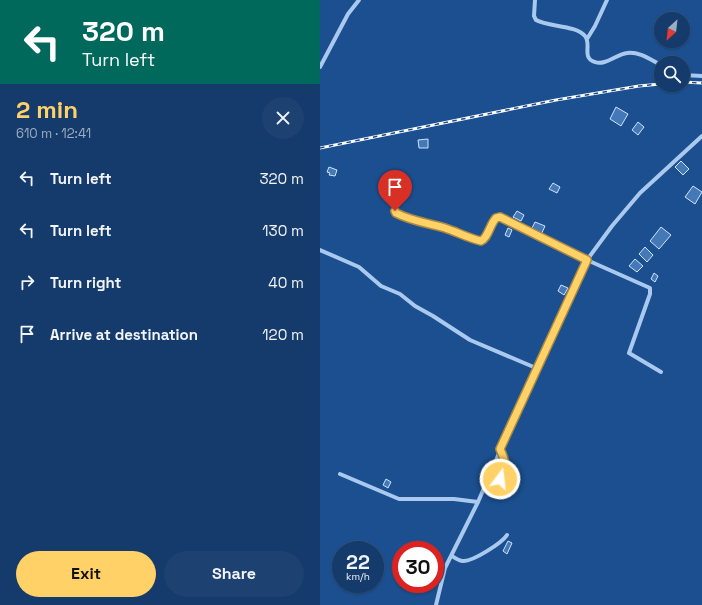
<!DOCTYPE html>
<html lang="en">
<head>
<meta charset="utf-8">
<style>
	:root { --surface:#143b6b; --page:#1d4271; --text:#f1f3f6; --muted:#9dadc1; --line:#33557e; --accent:#ffd166 }
	body { margin:0; font-family:"Space Grotesk",sans-serif; background:var(--page); color:var(--text); height:100vh; display:flex; flex-direction:column; font-size:15px; white-space:nowrap }
	* { box-sizing:border-box; margin:0 }
	p { font-size:13px; color:var(--muted) }
	.icon { flex:none; width:22px; height:22px; fill:none; stroke:currentColor; stroke-width:2; stroke-linecap:round; stroke-linejoin:round }
	.map { position:relative; flex:1; overflow:hidden }
	.panel { display:flex; flex-direction:column; background:var(--surface); width:320px }
	.panel>* { flex:none }
	.banner { background:#00695c; color:#fff; overflow:hidden }
	.needle { width:26px; rotate:207deg }
	.fabs { position:absolute; left:334px; top:12px; display:grid; gap:8px }
	.fabs a { display:grid; place-items:center; width:36px; height:36px; border-radius:50%; background:var(--surface); box-shadow:0 1px 3px #0004,0 0 0 1px var(--line); font-size:20px }
	.speed { position:absolute; left:12px; top:541px; display:flex; gap:8px; font-size:20px; font-weight:700; text-align:center }
	.speed>* { display:grid; place-content:center; width:52px; height:52px; border-radius:50%; background:var(--surface); box-shadow:0 1px 3px #0004,0 0 0 1px var(--line); line-height:1 }
	.speed small { font-size:10px; font-weight:400 }
	.speed .limit { border:6px solid #d22; background:#fff; color:#111 }
	.pin { position:absolute; display:grid; place-items:center; width:34px; height:34px; color:#fff; margin:-41px -17px; border-radius:50% 50% 50% 0; rotate:-45deg; box-shadow:0 0 4px #0007 }
	.pin .icon { rotate:45deg }
	.me { position:absolute; width:44px; margin:-22px; rotate:15deg; stroke-linejoin:round; filter:drop-shadow(0 0 3px #0008) }
	.turn { display:flex; align-items:center; gap:14px; height:84px; padding:0 16px; font-size:18px }
	.turn .icon { width:52px; height:52px; stroke-width:2.5 }
	.turn b { display:block; font-size:28px; line-height:34px }
	.round { display:grid; place-items:center; flex:none; width:42px; height:42px; border-radius:21px; background:var(--page) }
	.summary { display:flex; align-items:center; justify-content:space-between; height:68px; padding:0 16px }
	h1 { font-size:24px; font-weight:800; line-height:30px; color:var(--accent) }
	.primary-button { display:flex; gap:8px; margin-top:auto; padding:8px 16px }
	.primary-button a { flex:1; height:46px; border-radius:24px; background:var(--accent); color:#111; font-size:16px; font-weight:800; line-height:46px; text-align:center }
	.primary-button a+a { background:var(--page); color:var(--text) }
	ul { padding:0; list-style:none }
	li { display:flex; align-items:center; gap:12px; height:52px; padding:0 16px }
	li div { flex:1 }
	li b { display:block; font-size:15px }
	li em { font-style:normal }
	main { display:flex; flex:1; min-height:0 }
	.map>svg:first-child { display:block }
	.building { fill:#4478b7; stroke:#cfe3fa }
	.lines { fill:none; stroke-linecap:round; stroke-linejoin:round }
	.street { stroke:#a9c9ee; stroke-width:4 }
	.rail-casing { stroke:#fff; stroke-width:3 }
	.rail { stroke:#1b4f8f; stroke-width:1.5; stroke-dasharray:4.5; stroke-linecap:butt }
	.route-casing { stroke:#a68842; stroke-width:10 }
	.route { stroke:#ffd166; stroke-width:7 }
</style>
</head>
<body>
<main>
<section class="panel">
<div class="banner">
<div class="turn"><svg class="icon" aria-label="left" viewBox="0 0 24 24"><path d="M17 20v-9H6M10 6l-5 5 5 5"/></svg><div><b>320 m</b>Turn left</div></div>
</div>
<div class="summary"><div><h1>2 min</h1><p>610 m · 12:41</p></div><a class="round"><svg class="icon" aria-label="close" viewBox="0 0 24 24"><path d="M6 6l12 12M18 6L6 18"/></svg></a></div>
<ul>
<li><svg class="icon" aria-label="left" viewBox="0 0 24 24"><path d="M17 20v-9H6M10 6l-5 5 5 5"/></svg><div><b>Turn left</b></div><em>320 m</em></li>
<li><svg class="icon" aria-label="left" viewBox="0 0 24 24"><path d="M17 20v-9H6M10 6l-5 5 5 5"/></svg><div><b>Turn left</b></div><em>130 m</em></li>
<li><svg class="icon" aria-label="right" viewBox="0 0 24 24"><path d="M7 20v-9h11M14 6l5 5-5 5"/></svg><div><b>Turn right</b></div><em>40 m</em></li>
<li><svg class="icon" aria-label="arrive" viewBox="0 0 24 24"><path d="M6 21V4h12l-3 4 3 4H6"/></svg><div><b>Arrive at destination</b></div><em>120 m</em></li>
</ul>
<div class="primary-button"><a>Exit</a><a>Share</a></div>
</section>
<div class="map">
<svg width="382" height="605" viewBox="0 0 382 605">
	<rect width="100%" height="100%" fill="#1b4f8f"/>
	<path class="building" d="M296 107 308 114 301 126 290 119Z
		M318 122 324 127 318 135 312 130Z
		M108 139V148H99L98 140Z
		M361 161 369 169 363 175 355 167Z
		M9 167 17 170 15 176 9 175 10 173 7 172Z
		M233 183 240 187 237 193 229 189Z
		M373 186 382 192 375 204 365 197Z
		M197 211 204 215 201 221 193 217Z
		M215 222 225 226 221 235 211 230Z
		M341 227 351 235 339 249 330 241Z
		M188 228 192 230 189 237 185 235Z
		M325 247 333 255 327 262 319 254Z
		M315 259 323 266 317 272 309 266Z
		M334 273 338 276 335 282 331 279Z
		M241 285 248 288 244 295 238 291Z
		M66 479 71 482 68 488 63 485Z
		M188 541 192 543 187 554 183 551Z"/>
	<g class="lines">
		<path class="street" d="M215 0 214 16 216 20C228 27 256 25 265 36 272 44 261 58 275 62 285 66 297 54 307 53 319 51 331 60 341 65
			M267 39 275 26 287 0
			M0 67 28 14 39 0
			M363 75 382 76
			M78 193 75 212C83 221 113 224 125 228 137 232 149 238 161 241L164 239 175 219 180 217 267 260 330 288V294L309 353 341 372
			M0 250 39 267 61 286 80 294 95 306 113 316 150 340 216 368
			M20 474 79 499H134L158 502
			M166 484 172 486C188 475 187 465 180 449
			M132 556C135 558 139 561 143 561 152 562 182 543 187 535
			M116 605 125 568 158 502 216 368 267 260 292 226 320 193 382 136"/>
		<defs>
			<path id="rail" d="M363 82 382 83
				M0 148 236 100 319 86 341 84"/>
		</defs>
		<use href="#rail" class="rail-casing"/>
		<use href="#rail" class="rail"/>
	</g>
	<g class="lines">
		<defs>
			<path id="route" d="M75 211 76 213C91 221 108 223 125 228 137 232 148 238 161 241 168 238 170 224 176 218L180 217 267 260 180 449C185 460 188 468 180 479"/>
		</defs>
		<use href="#route" class="route-casing"/>
		<use href="#route" class="route"/>
	</g>
</svg>
<div class="fabs">
<a><svg class="needle" viewBox="-14 -14 28 28"><path d="M0-13l5 13h-10z" fill="#e53935"/><path d="M0 13l5-13h-10z" fill="#9dadc1"/></svg></a>
<a><svg class="icon" aria-label="search" viewBox="0 0 24 24"><circle cx="10" cy="10" r="6"/><path d="M15 15l6 6"/></svg></a>
</div>
<div class="speed"><div>22<small>km/h</small></div><div class="limit">30</div></div>
<div class="pin" style="left:75px;top:211px;background:#d93025"><svg class="icon" aria-label="arrive" viewBox="0 0 24 24"><path d="M6 21V4h12l-3 4 3 4H6"/></svg></div>
<svg class="me" style="left:180px;top:479px" viewBox="-20 -20 40 40"><circle r="17" fill="#ffd166" stroke="#fff" stroke-width="3"/><path d="M0-11L8 9 0 5-8 9z" fill="#fff"/></svg>
</div>
</main>
</body>
</html>
